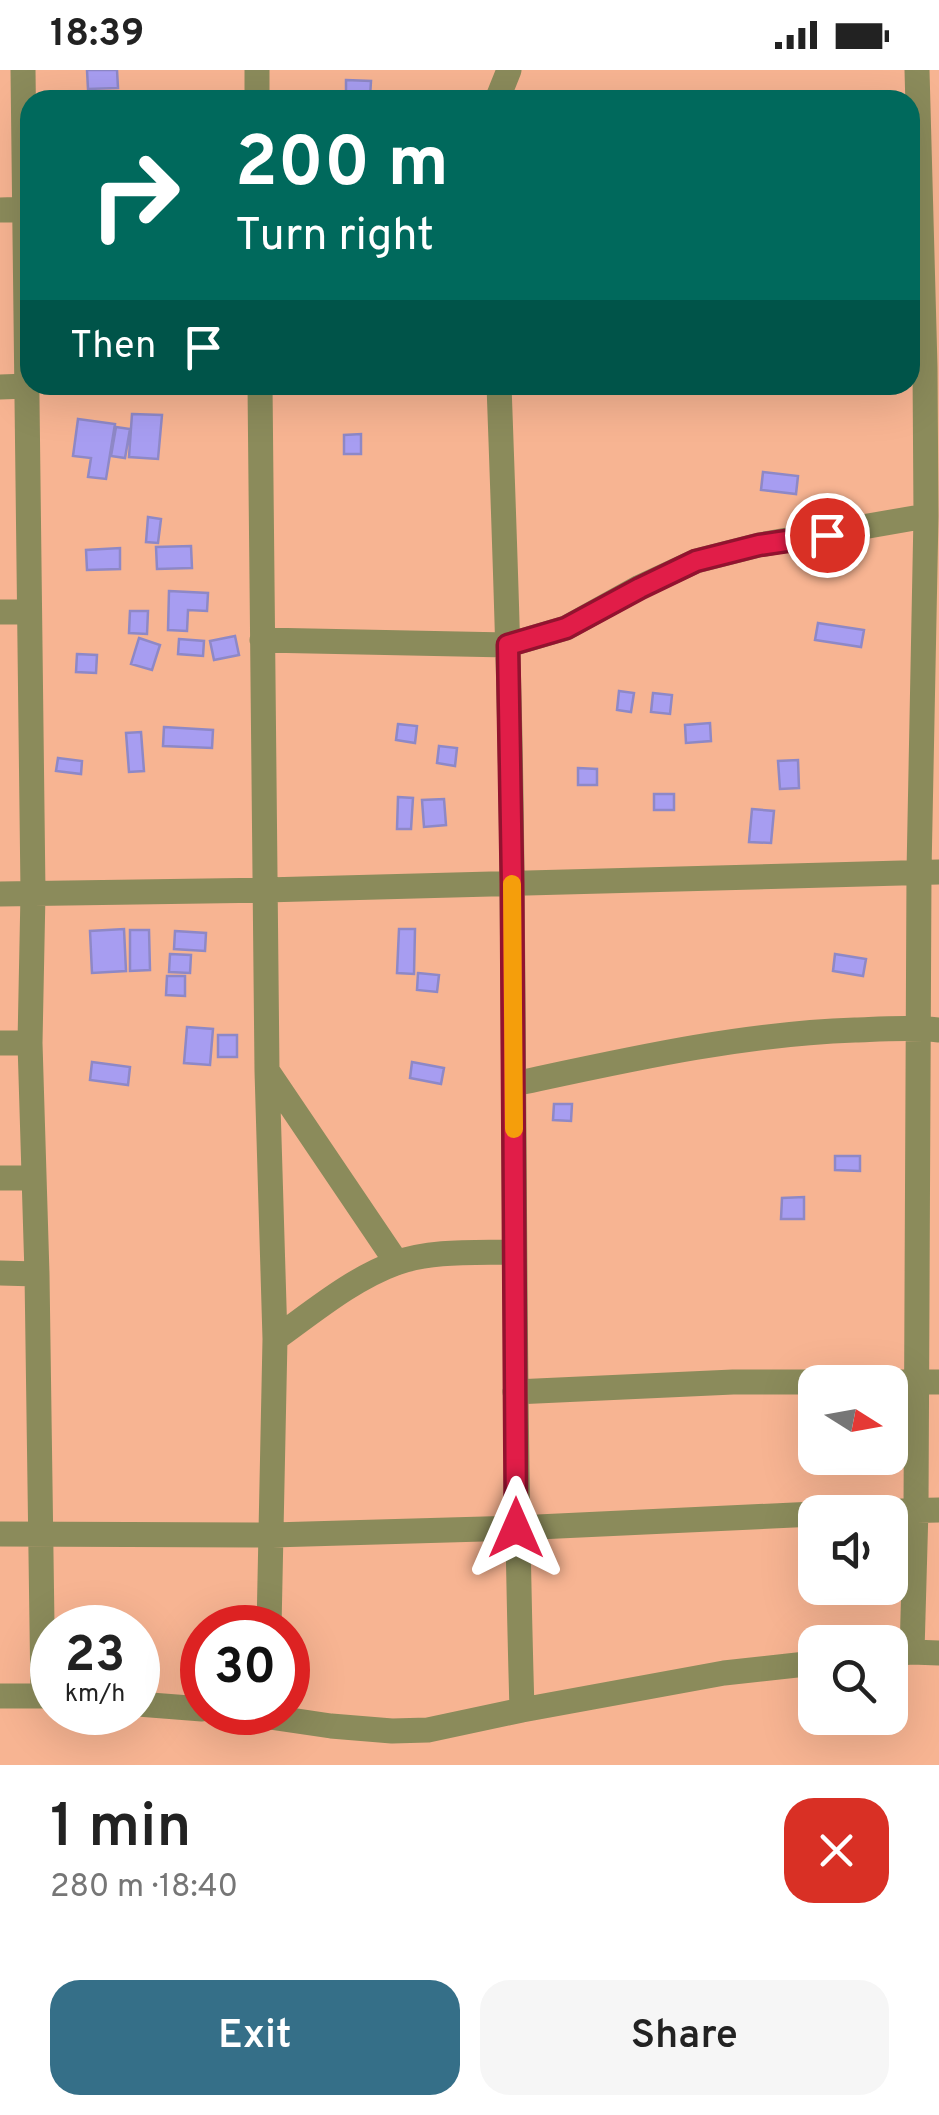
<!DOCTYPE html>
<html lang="en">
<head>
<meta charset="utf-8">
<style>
	:root { --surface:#fff; --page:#f6f6f6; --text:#222; --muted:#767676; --accent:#356f88 }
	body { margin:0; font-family:Overpass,sans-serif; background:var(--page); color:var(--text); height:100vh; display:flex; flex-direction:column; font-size:38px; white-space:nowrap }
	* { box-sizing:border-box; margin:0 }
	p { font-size:32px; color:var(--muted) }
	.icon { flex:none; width:55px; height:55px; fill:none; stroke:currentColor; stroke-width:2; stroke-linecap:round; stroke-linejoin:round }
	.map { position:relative; height:1695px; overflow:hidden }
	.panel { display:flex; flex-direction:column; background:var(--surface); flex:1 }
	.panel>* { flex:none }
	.banner { position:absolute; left:20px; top:20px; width:900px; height:305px; border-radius:30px; box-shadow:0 10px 40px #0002; background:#00695c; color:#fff; overflow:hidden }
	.needle { width:65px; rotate:101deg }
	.fabs { position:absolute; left:798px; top:1295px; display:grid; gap:20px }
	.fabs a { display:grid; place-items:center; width:110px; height:110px; border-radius:20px; background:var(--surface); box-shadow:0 10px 40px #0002; font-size:50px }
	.speed { position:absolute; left:30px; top:1535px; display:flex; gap:20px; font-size:50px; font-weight:700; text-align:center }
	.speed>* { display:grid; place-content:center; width:130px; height:130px; border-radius:50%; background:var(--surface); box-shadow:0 10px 40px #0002; line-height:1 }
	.speed small { font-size:25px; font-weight:400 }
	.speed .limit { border:15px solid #d22; background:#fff; color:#111 }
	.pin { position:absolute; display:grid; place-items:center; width:85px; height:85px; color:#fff; margin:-42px; border:5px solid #fff; border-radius:50%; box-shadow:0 2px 10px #0007 }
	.me { position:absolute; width:110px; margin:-55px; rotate:0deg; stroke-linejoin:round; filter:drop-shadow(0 0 8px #0008) }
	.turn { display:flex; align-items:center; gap:35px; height:210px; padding:0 50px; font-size:45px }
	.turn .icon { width:130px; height:130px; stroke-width:2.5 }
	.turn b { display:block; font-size:70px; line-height:85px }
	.then { display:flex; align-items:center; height:95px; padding:0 50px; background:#0003; gap:20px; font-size:38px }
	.round { display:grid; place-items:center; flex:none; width:105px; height:105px; border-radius:30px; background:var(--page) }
	.overview { display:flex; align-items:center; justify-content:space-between; height:170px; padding:0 50px }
	h1 { font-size:60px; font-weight:600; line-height:75px }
	.primary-button { display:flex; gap:20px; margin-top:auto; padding:20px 50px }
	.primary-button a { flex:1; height:115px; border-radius:30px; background:var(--accent); color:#fff; font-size:40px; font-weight:600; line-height:115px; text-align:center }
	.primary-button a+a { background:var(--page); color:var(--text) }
	.status { display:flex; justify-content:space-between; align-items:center; height:70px; padding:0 50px; background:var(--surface); direction:ltr }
	.status svg { height:28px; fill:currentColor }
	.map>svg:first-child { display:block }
	.building { fill:#a79df1; stroke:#8e88c6; stroke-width:2.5 }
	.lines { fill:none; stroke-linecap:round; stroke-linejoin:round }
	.street { stroke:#8b8b5b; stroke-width:25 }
	.route-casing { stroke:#92132f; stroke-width:25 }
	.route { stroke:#e11d48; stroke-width:18 }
	.slow { stroke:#f59e0b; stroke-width:18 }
</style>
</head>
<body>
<div class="status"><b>18:39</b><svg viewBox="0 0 49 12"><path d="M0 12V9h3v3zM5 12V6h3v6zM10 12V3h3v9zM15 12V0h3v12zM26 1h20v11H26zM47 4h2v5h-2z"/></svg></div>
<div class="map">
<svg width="939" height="1695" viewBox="0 0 939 1695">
	<rect width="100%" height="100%" fill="#f7b492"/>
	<path class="building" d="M87 0H117L118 18 88 19Z
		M346 10 371 11 370 27H346Z
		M132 344 162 345 158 389 129 387Z
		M78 349 115 354 106 409 88 407 91 388 73 386Z
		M116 357 130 359 125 388 111 386Z
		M361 364V384H344V365Z
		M763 402 798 406 796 424 761 420Z
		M148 447 161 449 158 473 146 472Z
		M191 476 192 498 157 499 156 477Z
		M120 478V499L87 500 86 480Z
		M169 521 208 523 207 541 188 540 187 561 168 560Z
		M130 541H148L147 564 129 563Z
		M818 553 864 560 861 577 815 570Z
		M235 566 239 585 214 590 210 571Z
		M139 568 160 575 152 600 131 594Z
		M179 569 204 571 203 586 178 584Z
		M77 584 97 585 96 603 76 602Z
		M619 621 634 623 631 642 617 640Z
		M653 623 672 625 670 644 651 642Z
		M710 653 711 671 686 673 685 655Z
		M398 654 417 656 415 673 396 670Z
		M164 657 213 660 212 678 163 676Z
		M141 662 144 701 129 702 126 663Z
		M439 676 457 678 455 696 437 693Z
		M58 688 82 691 81 704 56 701Z
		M798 690 799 718 780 719 778 691Z
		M578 698 597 699V715H578Z
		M654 724H674V740H654Z
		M398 727 413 728 411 759H397Z
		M444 729 446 755 424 757 422 730Z
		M752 739 774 741 771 773 749 772Z
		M124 859 126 901 92 903 90 861Z
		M399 859H415L414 904 397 903Z
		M130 860H149L150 900 130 901Z
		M175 861 206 863 205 881 174 879Z
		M170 884 191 885 190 903 169 902Z
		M835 884 866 889 863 906 833 901Z
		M418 903 439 905 437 922 417 920Z
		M167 906H185V926L166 925Z
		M187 957 213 959 210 995 184 993Z
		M218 965H237V987H218Z
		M92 992 130 997 128 1015 90 1010Z
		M412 992 444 998 441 1014 410 1008Z
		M554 1034H572L571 1051 553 1050Z
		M835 1086H860V1101L835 1100Z
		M804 1127V1149H781L782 1128Z"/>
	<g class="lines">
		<path class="street" d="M23 0 33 823 30 973 37 1204 43 1625
			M257 0V30
			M497 30 509 0
			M0 140 30 139
			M260 315 267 1001 275 1269 269 1558
			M499 315C505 481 511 648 512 815 515 1090 514 1365 522 1640
			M0 317 28 316
			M0 542H29
			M262 570 508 575 566 558 640 517 696 491 759 475 926 446
			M0 824 265 820 939 802
			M0 973H30
			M268 1002 397 1193
			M514 1014C626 990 739 964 855 960 883 959 911 957 939 960
			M0 1108H34
			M0 1203 37 1204
			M275 1269C313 1242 352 1209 396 1193 432 1180 476 1183 514 1182
			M515 1322 733 1312H939
			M852 1442 939 1440
			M0 1464 272 1465 516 1458 815 1444
			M912 1582 916 1439 919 802 926 446 925 297 917 0
			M890 1584 912 1582 939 1583
			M0 1626H52
			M138 1634 202 1639
			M237 1642 331 1656 392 1661 428 1660 522 1640 724 1603 815 1593"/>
	</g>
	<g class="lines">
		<defs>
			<path id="route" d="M516 1458 512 813 508 575 566 558 640 518 696 491 759 475 827 465"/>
		</defs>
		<use href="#route" class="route-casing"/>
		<use href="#route" class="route"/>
		<path class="slow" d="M512 814 514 1059"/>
	</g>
</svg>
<div class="fabs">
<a><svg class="needle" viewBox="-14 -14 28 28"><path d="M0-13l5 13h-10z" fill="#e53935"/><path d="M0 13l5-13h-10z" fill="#767676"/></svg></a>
<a><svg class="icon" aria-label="sound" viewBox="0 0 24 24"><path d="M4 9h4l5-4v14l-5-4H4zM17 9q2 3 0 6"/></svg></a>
<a><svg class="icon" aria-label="search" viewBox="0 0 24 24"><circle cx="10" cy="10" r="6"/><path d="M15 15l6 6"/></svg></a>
</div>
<div class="speed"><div>23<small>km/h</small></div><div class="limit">30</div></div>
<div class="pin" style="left:827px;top:465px;background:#d93025"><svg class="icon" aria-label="arrive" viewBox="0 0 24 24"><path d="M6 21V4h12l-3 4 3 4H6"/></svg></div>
<svg class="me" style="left:516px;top:1458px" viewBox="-20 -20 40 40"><path d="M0-17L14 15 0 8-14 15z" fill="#e11d48" stroke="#fff" stroke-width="4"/></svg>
<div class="banner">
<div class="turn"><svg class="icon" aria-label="right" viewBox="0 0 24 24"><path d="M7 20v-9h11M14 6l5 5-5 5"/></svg><div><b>200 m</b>Turn right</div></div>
<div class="then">Then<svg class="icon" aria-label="arrive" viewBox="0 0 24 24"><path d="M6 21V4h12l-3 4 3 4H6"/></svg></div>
</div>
</div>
<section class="panel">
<div class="overview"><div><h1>1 min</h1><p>280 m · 18:40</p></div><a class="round" style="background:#d93025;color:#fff"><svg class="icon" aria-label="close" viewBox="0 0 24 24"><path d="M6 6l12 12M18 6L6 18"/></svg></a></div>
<div class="primary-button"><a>Exit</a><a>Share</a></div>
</section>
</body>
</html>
